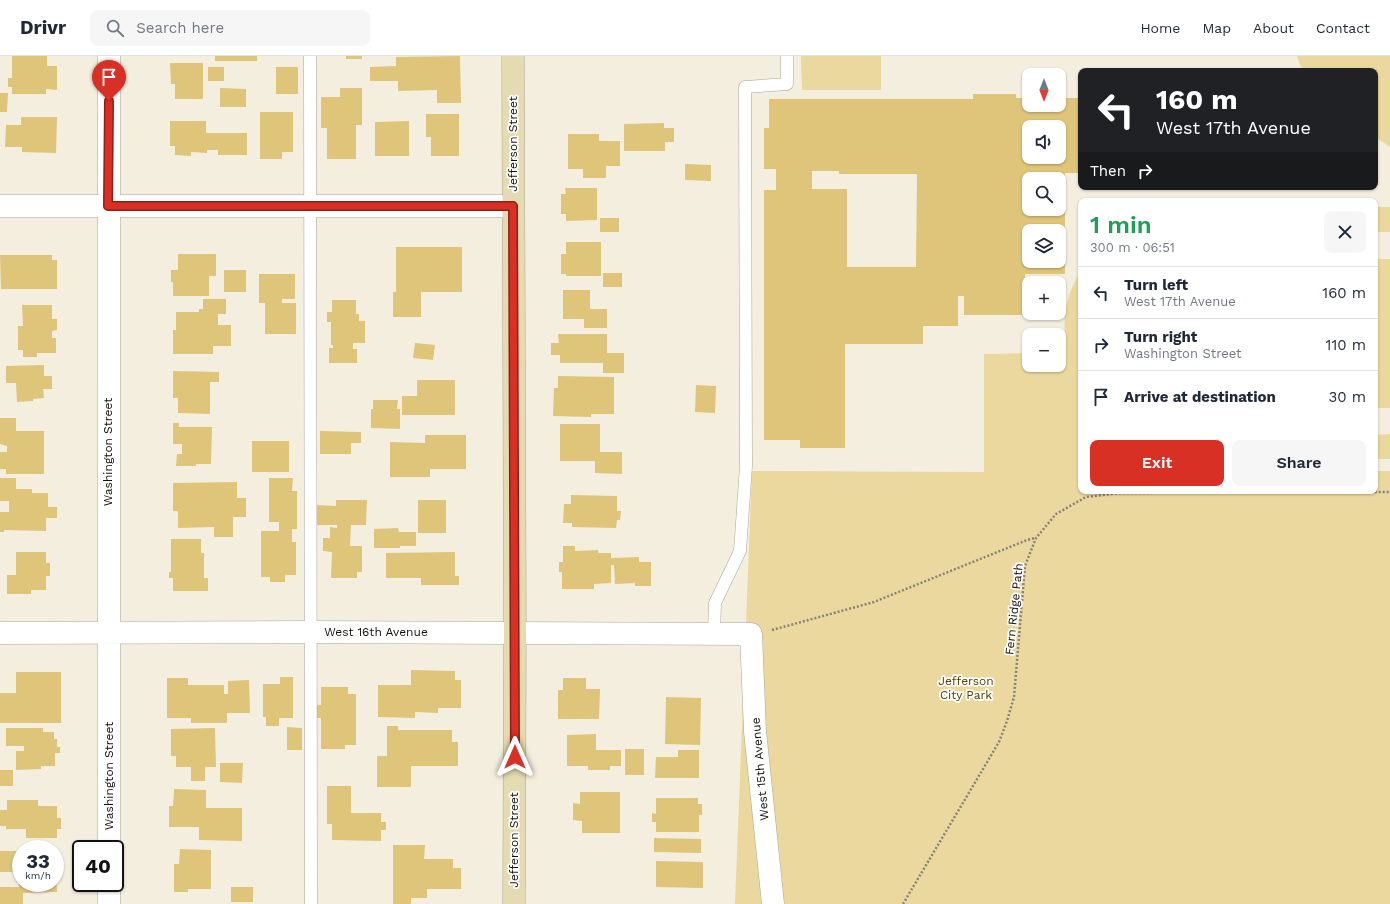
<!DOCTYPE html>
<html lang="en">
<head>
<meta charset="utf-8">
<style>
	:root { --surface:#fff; --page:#f6f6f7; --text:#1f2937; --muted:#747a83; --line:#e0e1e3; --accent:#d93025 }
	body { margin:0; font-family:"Work Sans",sans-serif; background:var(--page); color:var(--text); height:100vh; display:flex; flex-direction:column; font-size:15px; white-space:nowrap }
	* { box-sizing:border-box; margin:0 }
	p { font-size:13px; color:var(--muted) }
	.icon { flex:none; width:22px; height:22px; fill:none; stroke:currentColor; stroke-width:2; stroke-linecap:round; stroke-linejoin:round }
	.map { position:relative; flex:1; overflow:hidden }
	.panel { position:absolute; left:1078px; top:142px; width:300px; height:296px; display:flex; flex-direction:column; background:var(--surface); border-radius:8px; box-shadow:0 1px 3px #0004 }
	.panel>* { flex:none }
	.banner { position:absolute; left:1078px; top:12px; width:300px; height:122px; border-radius:8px; box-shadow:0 1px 3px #0004; background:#202124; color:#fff; overflow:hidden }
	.needle { width:26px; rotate:180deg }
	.fabs { position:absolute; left:1022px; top:12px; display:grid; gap:8px }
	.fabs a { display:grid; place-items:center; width:44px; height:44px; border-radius:8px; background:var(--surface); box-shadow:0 1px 3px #0004; font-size:20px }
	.speed { position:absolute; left:12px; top:784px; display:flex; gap:8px; font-size:20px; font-weight:700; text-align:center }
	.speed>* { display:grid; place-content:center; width:52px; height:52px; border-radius:50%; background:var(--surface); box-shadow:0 1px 3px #0004; line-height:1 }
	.speed small { font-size:10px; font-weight:400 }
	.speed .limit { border:2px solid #111; border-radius:6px; background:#fff; color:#111 }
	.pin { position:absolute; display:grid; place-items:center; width:34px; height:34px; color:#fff; margin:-41px -17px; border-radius:50% 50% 50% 0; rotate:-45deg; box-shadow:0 0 4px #0007 }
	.pin .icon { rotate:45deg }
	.me { position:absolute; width:44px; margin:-22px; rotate:0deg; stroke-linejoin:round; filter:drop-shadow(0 0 3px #0008) }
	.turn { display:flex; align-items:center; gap:14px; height:84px; padding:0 12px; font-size:18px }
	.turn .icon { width:52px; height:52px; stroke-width:2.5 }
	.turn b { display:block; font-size:28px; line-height:34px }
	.then { display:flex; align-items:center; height:38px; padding:0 12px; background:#0003; gap:8px; font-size:15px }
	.round { display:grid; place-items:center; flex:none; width:42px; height:42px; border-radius:8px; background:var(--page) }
	.overview { display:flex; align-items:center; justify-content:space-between; height:68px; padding:0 12px }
	h1 { font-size:24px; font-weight:600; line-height:30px; color:#1e9e55 }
	.button { display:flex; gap:8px; margin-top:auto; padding:8px 12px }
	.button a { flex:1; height:46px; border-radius:8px; background:var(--accent); color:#fff; font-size:16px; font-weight:600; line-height:46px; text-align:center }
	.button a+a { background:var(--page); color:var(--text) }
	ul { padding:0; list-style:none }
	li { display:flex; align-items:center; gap:12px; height:52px; padding:0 12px; border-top:1px solid var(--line) }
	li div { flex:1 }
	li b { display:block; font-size:15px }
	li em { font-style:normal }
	header { display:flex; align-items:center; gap:24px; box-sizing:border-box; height:56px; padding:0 20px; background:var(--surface); border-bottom:1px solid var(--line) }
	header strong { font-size:19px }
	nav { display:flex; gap:22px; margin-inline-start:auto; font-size:14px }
	.search { width:280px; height:36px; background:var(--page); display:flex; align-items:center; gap:10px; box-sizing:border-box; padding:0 14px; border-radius:8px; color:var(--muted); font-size:15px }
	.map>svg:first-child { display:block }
	.green { fill:#ebd89e }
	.building { fill:#dfc579; fill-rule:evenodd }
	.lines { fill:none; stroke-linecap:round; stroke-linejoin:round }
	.lane-casing { stroke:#aaa597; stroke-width:13 }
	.street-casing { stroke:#aaa597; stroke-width:23 }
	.secondary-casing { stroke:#aaa597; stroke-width:23 }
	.path { stroke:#868278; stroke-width:2.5; stroke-dasharray:2 2; stroke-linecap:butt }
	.lane { stroke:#fff; stroke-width:12 }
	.street { stroke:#fff; stroke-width:22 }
	.secondary { stroke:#e5dbb3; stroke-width:22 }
	.route-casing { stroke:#8d1f18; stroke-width:10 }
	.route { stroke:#d93025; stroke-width:7 }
	.labels { text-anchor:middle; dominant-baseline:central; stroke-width:3.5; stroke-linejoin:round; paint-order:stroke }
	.street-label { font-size:12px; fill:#13110c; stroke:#fff }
	.park-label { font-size:12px; fill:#524000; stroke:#fff }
</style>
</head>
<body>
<header>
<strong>Drivr</strong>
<div class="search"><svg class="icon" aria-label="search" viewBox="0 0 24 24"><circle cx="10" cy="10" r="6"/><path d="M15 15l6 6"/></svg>Search here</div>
<nav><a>Home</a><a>Map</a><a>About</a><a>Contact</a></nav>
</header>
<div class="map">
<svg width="1390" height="848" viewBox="0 0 1390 848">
	<rect width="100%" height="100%" fill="#f4eedf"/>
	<path class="green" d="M801 0H881V34H802Z
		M1297 0H1390V91L1375 81V15H1305L1300 9Z
		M1375 151H1390V176H1375Z
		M1375 203H1390V352H1375Z
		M1081 214V435H1375V415H1390V848H735L752 415 984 416V298L1029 297V309H1059V296L1065 295C1064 261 1063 245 1081 214Z
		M1390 378V403H1375V379Z"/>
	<path class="building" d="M12 0H47V10H57V34L46 33V38H12V31H8V22H12Z
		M215 0H257V5H215Z
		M346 0H362V3H346Z
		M460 0 461 47H437V34L398 35V25H370V11L396 10V1Z
		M170 7H203V43H175V28H171Z
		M208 11H224V25H208Z
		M276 11H298V38H276Z
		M220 32 246 33V51H220Z
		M340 32H362V69H356V103H327V72H321V41H340Z
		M0 37H8L7 56H0Z
		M973 38H1016V42H1029V49H1059V42H1081V117H1065V218H1025V259H964V240H958V270H923V288H845V392H800V384H764V134H776V113H764V72H769V43H973ZM1029 71H1059V101H1029ZM812 115H839V118H917L916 211H847V133H812ZM1029 123H1059V153H1029ZM1029 175H1059V205H1029Z
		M260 56H293V96H282V103H260Z
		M426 58H459V100H431V81H426Z
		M21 61H57L56 97 22 96V91H5L6 69H21Z
		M170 65H206V77H247V99H218V94H207V97L191 96V100L175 99V90H170Z
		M409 65V100H375V66Z
		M664 67V72H674V86H665V95H624V68Z
		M568 78H599V85H620V110H606V122H583V113H568Z
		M685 108 711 109V125L685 124Z
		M565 132H597V164L566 165V158H561V138H566Z
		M600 162H619V176H600Z
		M566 186H601V220H566V218H561V198H566Z
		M396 191H462V236H421V261H393V236H396Z
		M178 198H216V220H209V240H173V226H171V214H178Z
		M0 199H52V204H57V233H1Z
		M224 214H246V236H224Z
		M603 217H622V231H603Z
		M259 218H295V243H282V247H296V278H265V247H259Z
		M563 234H590V253H607V272H584V263H563Z
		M203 243H226V258H218V269H231V290H213V298H173V274H176V256H199V253H203Z
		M332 244H356V258H359V265H365V287H353V293H357V307H329V292H333V289H331V266H327V256H332Z
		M22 249H52V263H57V274L52 275V282H56V297H37V301H23V294H18V270H23Z
		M558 278H607V297H624V317H603V307H560V299H551V287H559Z
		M415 287 435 289 433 304 413 302Z
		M44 309V320H52V333H43L44 342 33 343V345L17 346 16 327H6V310Z
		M173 315 219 316V326H210V358L178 357V342H173Z
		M558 320 614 321V358H591V361L553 360 554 332H558Z
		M417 324H455V359H402V340H417Z
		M696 329 716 330 715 357 695 356Z
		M373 344H398L397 353H400V373L371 372V353H373Z
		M0 362H16V375H44V418H6V413H0V396H7V390L0 388Z
		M173 367H179V371H212L211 408H196V410H176L177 398H182V388H173Z
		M560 368H600V396H622V418L595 417V405H560Z
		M320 375 361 376V387H351V398H320Z
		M425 379H466V413H430V421H390V386L425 387Z
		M252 385H289V416H252Z
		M0 422H16V433H32V437H48V451H57V462H46V475L4 474V476H0V456H9V445H0Z
		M269 422H293L292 435H297V473H292V486H296V519H285V526H270V521H261V475H279V466H269Z
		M237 426V442H246V461H233V481H214V471L178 472V455H173V427Z
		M571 439 617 440V455H621L620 464H617L616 472 572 471V467H563L564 448H571Z
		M336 444H367L366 469H351L350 490H362V516H357V522H331L332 496 323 495V482H330V471L337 472V469H317V449L336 450Z
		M418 444H446V477H418Z
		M398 472 399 476H416V490H400V492H374V473Z
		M171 483H201V497H204V522H208V535H173V522H169V516H171Z
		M563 490H575V495L598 494V497H611V502L639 501V506H651V530H635V527L615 528 614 509H611V527L594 528V533H562V516H559V506H563Z
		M16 496H46V507H50V520H46V534H31V538H7V519H16Z
		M455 496V520H459V529H421V522H386V497Z
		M411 614 455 615V624H461V652H438V657L415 656V662L378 661V629H411Z
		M16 616H61V667H0V637H16Z
		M280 621H293V662H279V670H266V661H263V628H280Z
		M167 622H188V629H224V638H228V625L249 624 250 657H227V667H191V662H167Z
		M563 622H586V633H600L599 663H558V634H563Z
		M321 631H348V638H356V689H345V693H321V662H317V649H321Z
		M666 641 701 642 700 689 665 688Z
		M387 670H398V674H452V686H458V710H411V731H377V700H387Z
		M287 671 302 672V694H287Z
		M6 672H43V676H54V683H57V691H60V697H55V710H41V713L16 714V695H24V690H6Z
		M215 672 216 711H205V725H191V711H176V700H171V673Z
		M596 678V694H621V710H610V714H588V710H567V679Z
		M625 693H644V719H625Z
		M678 694H699V722H655L656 701H678Z
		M220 707H243L242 727 220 726Z
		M0 714H13V730H0Z
		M327 730H351V757H381V766H386V774H381V785L332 784V768H327Z
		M174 733 206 734V752H242V785L199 784V771H169V750H173Z
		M580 736H620V777H582V765L573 764V747L580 748Z
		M656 742H698V748H702V759H699V776H656V766H652V757L656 758Z
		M7 744H38V750H57V762H61V773H57V782H26V773H6V770H0V754H7Z
		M654 782 701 783V797L654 796Z
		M393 789H425L424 803H453V812H461V833H427V842H411V848H393Z
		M180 793 211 794V833H188V836H174V808H179Z
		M0 795H21V827H55V813H56L57 836 23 837V848H0V831H19V816H0Z
		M656 805 703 806V832L656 831Z
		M231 831H253V846H231Z"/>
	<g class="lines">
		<defs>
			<path id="lane" d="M310 0 311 848
				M714 577 715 547 740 495 746 410 745 31 787 28V0"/>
			<path id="street" d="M0 150H513
				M0 577 310 576 751 578 755 675 773 848
				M109 793V0
				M109 827V848"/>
			<path id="secondary" d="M513 0 515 577 514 848"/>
		</defs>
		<use href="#lane" class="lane-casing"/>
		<use href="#street" class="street-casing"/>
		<use href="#secondary" class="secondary-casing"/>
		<path class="path" d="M772 574 874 546 1027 484 1035 482
			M903 848 999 686 1007 665 1014 641 1025 510 1036 482 1056 458 1086 441 1118 437 1390 436"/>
		<use href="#lane" class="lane"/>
		<use href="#street" class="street"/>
		<use href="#secondary" class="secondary"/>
	</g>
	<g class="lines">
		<defs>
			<path id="route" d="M109 45 108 150H513L515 701"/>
		</defs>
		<use href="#route" class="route-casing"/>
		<use href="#route" class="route"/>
	</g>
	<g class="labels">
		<g class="street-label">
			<text transform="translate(513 88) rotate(-90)">Jefferson Street</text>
			<text transform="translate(108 396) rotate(-90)">Washington Street</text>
			<text transform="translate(1014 553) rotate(-84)">Fern Ridge Path</text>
			<text x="376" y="576">West 16th Avenue</text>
			<text transform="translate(760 713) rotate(-95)">West 15th Avenue</text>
			<text transform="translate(109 720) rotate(-90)">Washington Street</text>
			<text transform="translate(514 784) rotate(-90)">Jefferson Street</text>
		</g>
		<g class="park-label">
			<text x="966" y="625">Jefferson<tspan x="966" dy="14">City Park</tspan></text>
		</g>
	</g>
</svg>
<div class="fabs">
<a><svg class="needle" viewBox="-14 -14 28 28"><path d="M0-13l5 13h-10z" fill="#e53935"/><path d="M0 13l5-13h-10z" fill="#747a83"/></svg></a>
<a><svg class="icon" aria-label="sound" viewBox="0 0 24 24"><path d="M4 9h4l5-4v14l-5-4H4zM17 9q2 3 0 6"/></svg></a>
<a><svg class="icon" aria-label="search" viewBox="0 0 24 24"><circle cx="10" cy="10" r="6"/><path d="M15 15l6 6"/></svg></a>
<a><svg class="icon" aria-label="layers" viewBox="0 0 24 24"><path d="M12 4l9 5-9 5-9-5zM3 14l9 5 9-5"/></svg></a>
<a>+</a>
<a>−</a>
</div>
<div class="speed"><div>33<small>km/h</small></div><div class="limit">40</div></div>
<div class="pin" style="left:109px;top:45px;background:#d93025"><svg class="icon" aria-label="arrive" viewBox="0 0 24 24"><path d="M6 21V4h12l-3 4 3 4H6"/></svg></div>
<svg class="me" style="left:515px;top:701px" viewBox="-20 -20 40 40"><path d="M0-17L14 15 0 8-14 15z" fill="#d93025" stroke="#fff" stroke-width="4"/></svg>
<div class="banner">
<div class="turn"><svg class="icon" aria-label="left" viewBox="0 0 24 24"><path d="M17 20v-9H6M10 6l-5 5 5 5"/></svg><div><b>160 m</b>West 17th Avenue</div></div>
<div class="then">Then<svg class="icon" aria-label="right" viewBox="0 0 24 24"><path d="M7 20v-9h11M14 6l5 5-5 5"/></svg></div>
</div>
<section class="panel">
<div class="overview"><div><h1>1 min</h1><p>300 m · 06:51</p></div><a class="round"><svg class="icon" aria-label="close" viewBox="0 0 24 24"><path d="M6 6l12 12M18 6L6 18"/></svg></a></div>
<ul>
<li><svg class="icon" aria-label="left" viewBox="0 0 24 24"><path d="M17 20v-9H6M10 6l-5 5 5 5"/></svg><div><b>Turn left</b><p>West 17th Avenue</p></div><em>160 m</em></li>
<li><svg class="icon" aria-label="right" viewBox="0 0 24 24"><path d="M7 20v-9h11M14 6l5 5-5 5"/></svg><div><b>Turn right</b><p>Washington Street</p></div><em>110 m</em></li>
<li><svg class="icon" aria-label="arrive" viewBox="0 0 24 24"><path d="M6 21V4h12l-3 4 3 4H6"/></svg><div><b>Arrive at destination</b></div><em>30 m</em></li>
</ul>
<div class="button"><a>Exit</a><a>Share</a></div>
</section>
</div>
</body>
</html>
